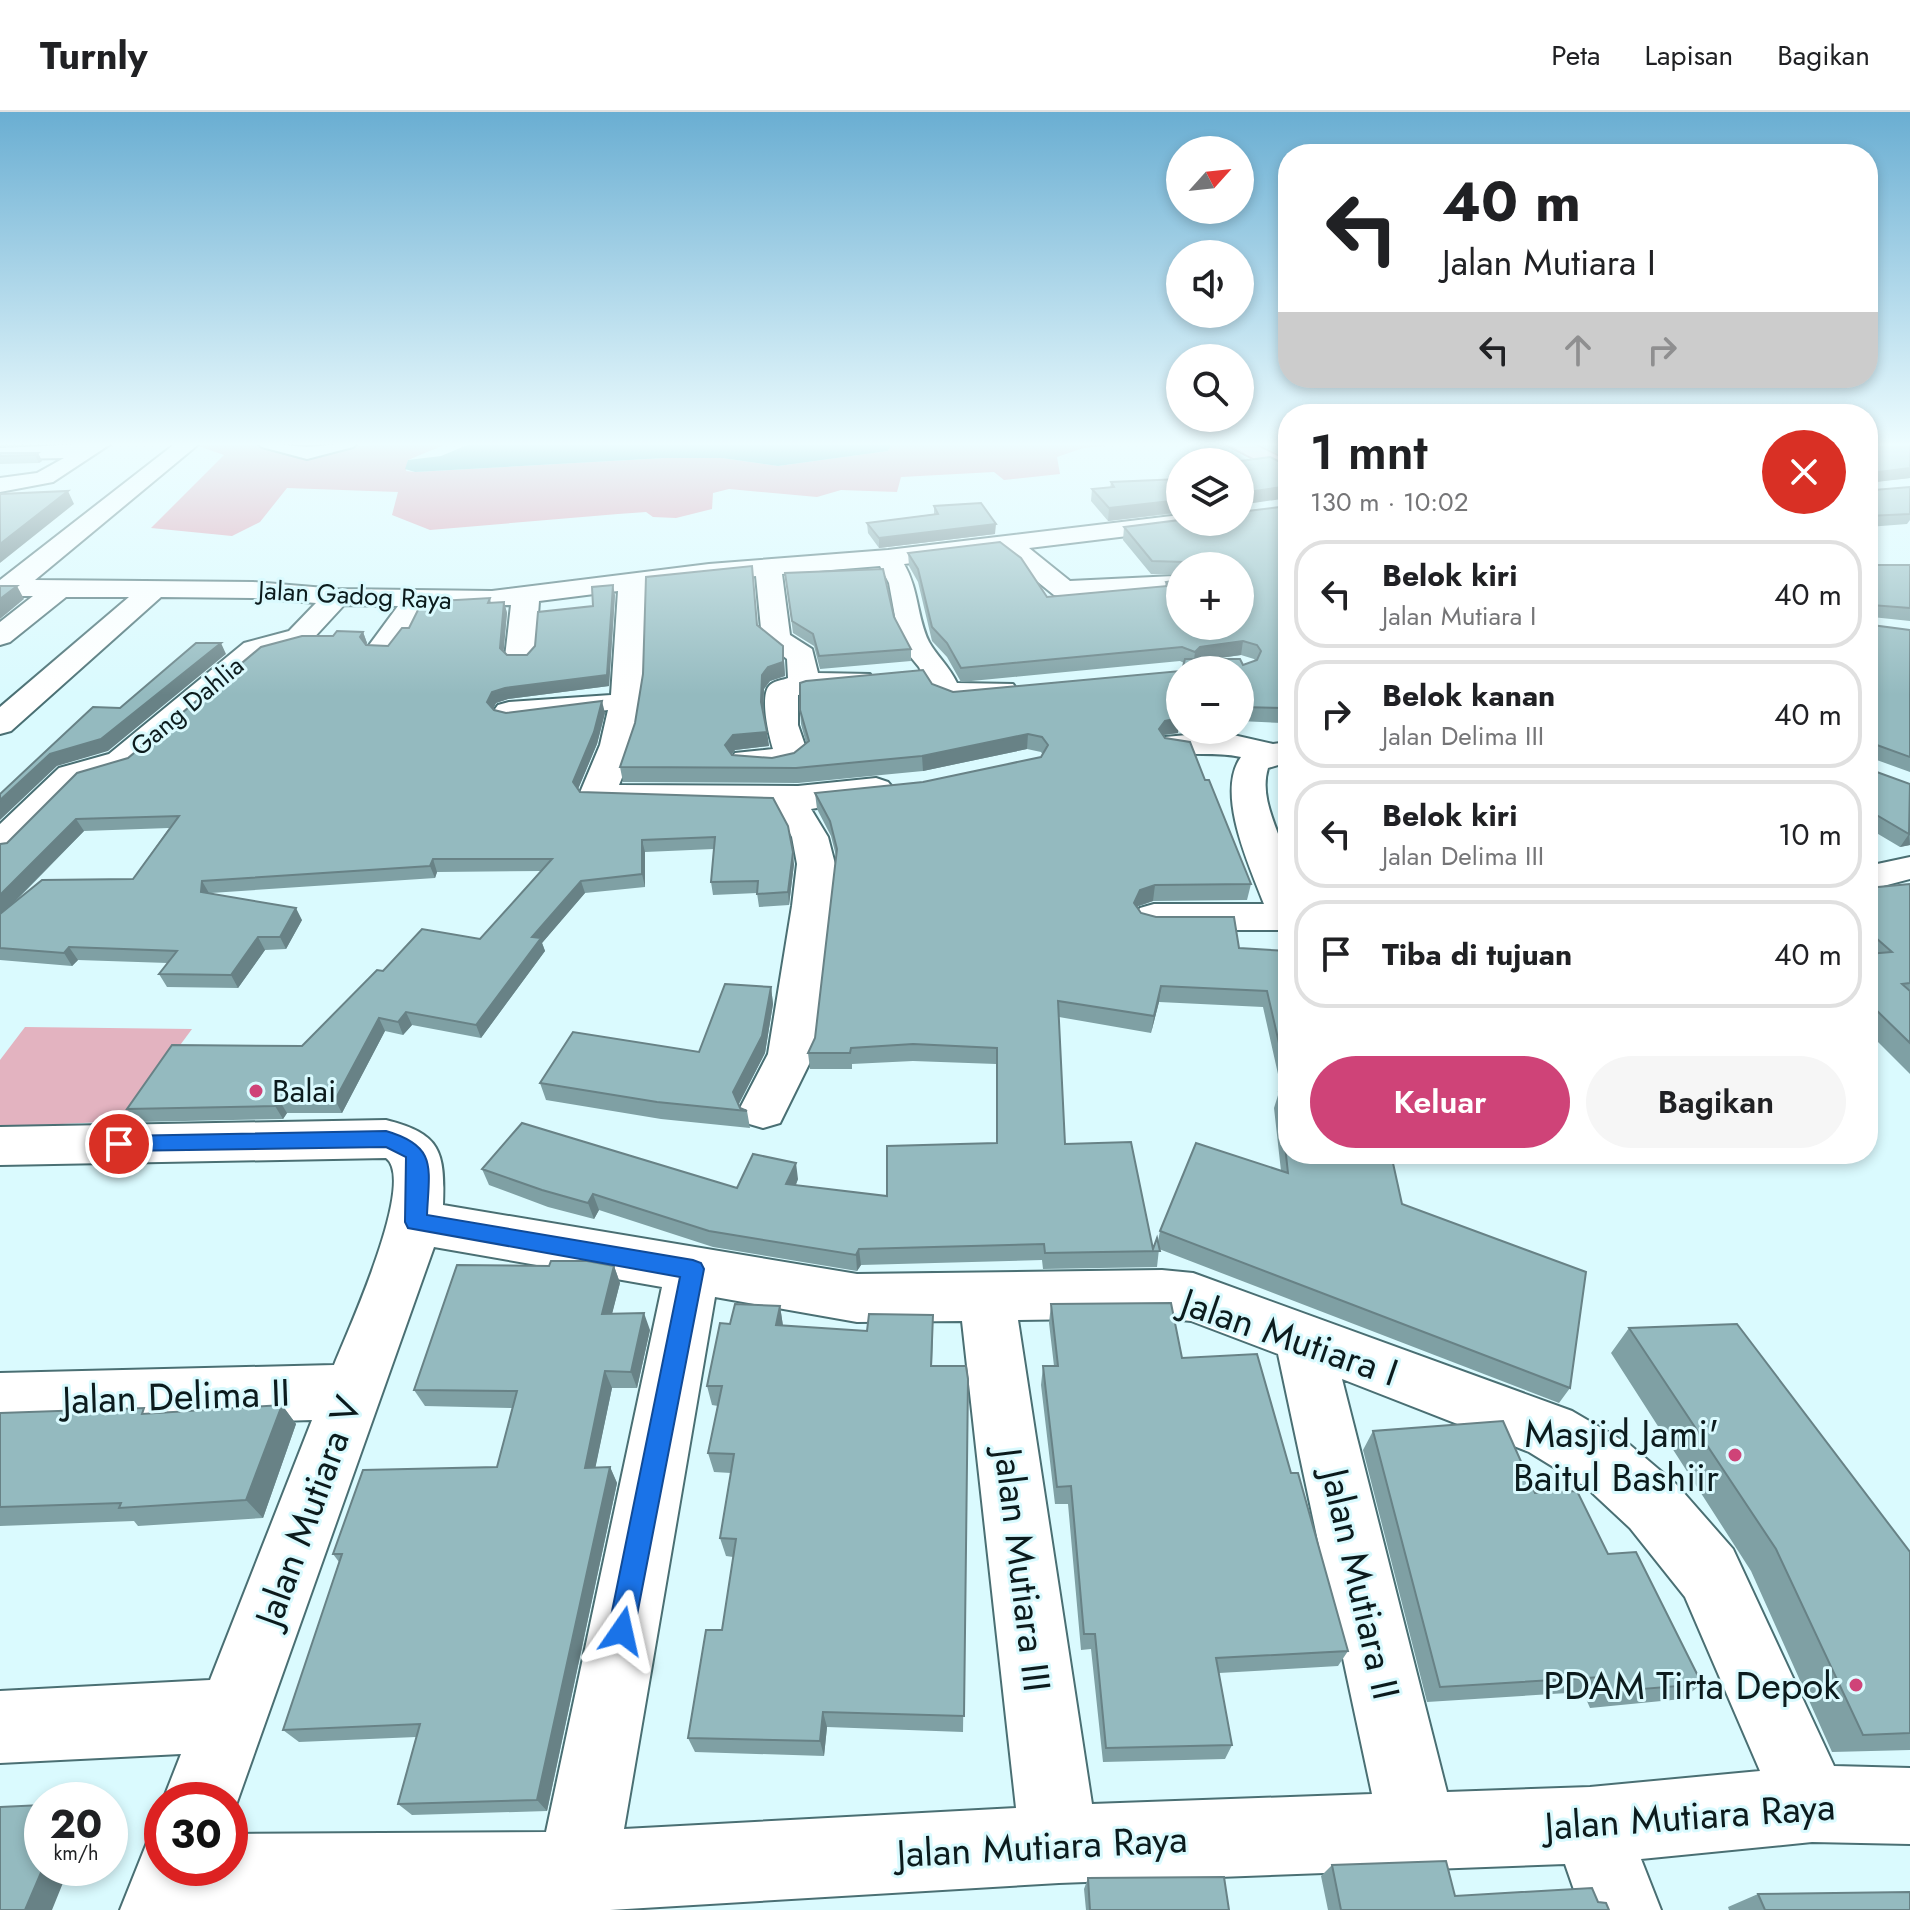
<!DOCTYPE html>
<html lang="id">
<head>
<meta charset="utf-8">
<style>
	:root { --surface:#fff; --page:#f6f6f6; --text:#202124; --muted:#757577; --line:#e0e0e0; --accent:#cf4378 }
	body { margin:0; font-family:Jost,sans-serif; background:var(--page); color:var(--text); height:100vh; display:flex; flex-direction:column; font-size:30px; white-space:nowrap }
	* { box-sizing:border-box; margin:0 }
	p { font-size:26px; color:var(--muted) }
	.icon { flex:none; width:44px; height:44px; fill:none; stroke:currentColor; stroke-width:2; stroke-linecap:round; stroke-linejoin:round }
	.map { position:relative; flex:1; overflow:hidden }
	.panel { position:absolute; left:1278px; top:292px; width:600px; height:760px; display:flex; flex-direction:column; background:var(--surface); border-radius:32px; box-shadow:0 4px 12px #0003 }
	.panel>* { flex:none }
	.guide { position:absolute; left:1278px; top:32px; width:600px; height:244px; border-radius:32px; box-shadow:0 4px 12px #0003; background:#fff; color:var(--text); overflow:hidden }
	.needle { width:52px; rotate:63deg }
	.buttons { position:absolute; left:1166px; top:24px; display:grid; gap:16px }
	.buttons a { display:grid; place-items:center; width:88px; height:88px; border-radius:50%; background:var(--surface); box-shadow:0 4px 12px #0003; font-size:40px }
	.speed { position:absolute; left:24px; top:1670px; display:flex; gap:16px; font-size:40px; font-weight:700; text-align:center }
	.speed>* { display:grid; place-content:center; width:104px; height:104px; border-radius:50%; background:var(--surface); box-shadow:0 4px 12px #0003; line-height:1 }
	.speed small { font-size:20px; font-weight:400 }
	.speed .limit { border:12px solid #d22; background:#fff; color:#111 }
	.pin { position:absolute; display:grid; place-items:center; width:68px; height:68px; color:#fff; margin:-34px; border:4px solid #fff; border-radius:50%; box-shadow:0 2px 8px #0007 }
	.me { position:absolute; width:88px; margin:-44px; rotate:11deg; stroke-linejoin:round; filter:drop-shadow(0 0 6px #0008) }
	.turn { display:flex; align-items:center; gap:28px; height:168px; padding:0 32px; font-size:36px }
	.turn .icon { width:104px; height:104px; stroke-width:2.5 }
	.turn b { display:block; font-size:56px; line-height:68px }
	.lanes { display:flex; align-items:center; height:76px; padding:0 32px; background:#0003; justify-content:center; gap:40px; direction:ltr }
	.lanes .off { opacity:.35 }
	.round { display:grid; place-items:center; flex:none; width:84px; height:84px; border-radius:42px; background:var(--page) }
	.headline { display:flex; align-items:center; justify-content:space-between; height:136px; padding:0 32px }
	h1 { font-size:48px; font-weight:600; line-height:60px }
	.primary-button { display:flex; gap:16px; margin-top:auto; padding:16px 32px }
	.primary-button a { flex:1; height:92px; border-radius:48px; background:var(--accent); color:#fff; font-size:32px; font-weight:600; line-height:92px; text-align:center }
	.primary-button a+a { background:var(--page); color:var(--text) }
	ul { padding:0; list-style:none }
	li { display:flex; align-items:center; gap:24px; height:108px; margin:0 16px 12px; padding:0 16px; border:4px solid var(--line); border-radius:32px }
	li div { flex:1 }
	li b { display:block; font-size:30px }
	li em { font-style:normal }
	header { display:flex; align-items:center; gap:48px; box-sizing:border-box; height:112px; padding:0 40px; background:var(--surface); border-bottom:2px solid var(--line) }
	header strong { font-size:38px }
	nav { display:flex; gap:44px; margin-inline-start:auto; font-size:28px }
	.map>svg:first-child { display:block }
	.green { fill:#e3b3c0 }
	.forest { fill:#de9aad }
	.water { fill:#4da5b0 }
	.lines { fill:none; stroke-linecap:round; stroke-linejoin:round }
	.minor-casing { stroke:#4a6f73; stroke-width:4 }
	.major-casing { stroke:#a46a7e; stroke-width:4 }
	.minor { fill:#fff; fill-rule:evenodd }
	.major { fill:#fabfd1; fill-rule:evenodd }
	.wall { fill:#7fa0a4; fill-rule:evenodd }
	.shaded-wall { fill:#688286 }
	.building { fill:#94babf; stroke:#688286; stroke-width:2 }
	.route { fill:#1a73e8; stroke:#114b97; stroke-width:2 }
	.poi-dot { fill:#cf4378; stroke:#dafafe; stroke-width:3 }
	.labels { text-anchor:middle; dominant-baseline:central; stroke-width:6; stroke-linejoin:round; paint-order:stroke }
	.far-street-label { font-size:26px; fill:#0c1b1d; stroke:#dafafe }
	.poi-label { font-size:32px; fill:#0c1b1d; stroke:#dafafe; text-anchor:start }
	.near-street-label { font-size:38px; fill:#0c1b1d; stroke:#dafafe }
	.near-poi-label { font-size:38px; fill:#0c1b1d; stroke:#dafafe; text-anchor:end }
</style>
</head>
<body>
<header>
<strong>Turnly</strong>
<nav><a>Peta</a><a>Lapisan</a><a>Bagikan</a></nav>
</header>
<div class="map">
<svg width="1910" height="1798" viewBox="0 0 1910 1798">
	<rect width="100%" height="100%" fill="#dafafe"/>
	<path class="green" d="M25 915 192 917 124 1009 0 1015V948Z"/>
	<path class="forest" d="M190 331H269L303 340 340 334 449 331 408 348 406 359 415 360 665 346H722L778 354 888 339 892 331H1132L1083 336 1057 345 1060 362 1004 368 994 360 901 365 897 380 841 378 817 385 729 377 713 381 712 397 676 406 653 405 646 400 618 402 430 418 392 403 398 380 287 376 260 410 232 424 151 416 224 343Z"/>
	<path class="water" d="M472 331H892L888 339 778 354 722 346H665L415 360 405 357 408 348 441 344Z"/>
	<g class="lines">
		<defs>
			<path id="minor" d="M112 331 53 370 0 380V366L37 361 64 346 8 347 0 346V336Z
				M176 331H200L35 468 253 470 337 477 492 479 709 452 888 438 1180 403V410H1197L1185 417 1029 436 1070 469 1174 464 1180 465V479L1174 480 1064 485 1054 483 1001 440 904 452C919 478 917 506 929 530 936 543 949 554 957 571L1013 572 1018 579 1013 586C985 593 959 596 933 584L919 555 900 532 889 471 880 454 782 462 790 523 812 537 818 561 870 562 874 568 870 574 798 583V613L808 642C794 662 756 660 735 655L730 648 735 641 773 637C769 624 759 583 770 573 774 569 783 568 788 566L787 547 762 527 756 464 645 476C648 543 646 611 619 673L798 674 876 666 888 670 894 677 888 684 811 697 828 725 835 752 814 942 780 1011 763 1016 746 1011 739 998 768 942 792 794 797 752 792 725 776 695 585 690 579 683 600 633 608 598 509 610 498 607 493 600 498 593 509 590 611 583 618 479 539 489 535 545 530 551H510L505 545 511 493 426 494 392 542H372L367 536 398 494 344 493 309 531 264 543 133 656 83 670 13 741 0 744V712L59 656 109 642 244 531 289 519 316 491 253 486 161 485 11 619 0 622V595L129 485H66L10 530 0 533V510L33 484H0V468Z
				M258 331 307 335 357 331 353 335 307 347 262 335Z
				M1220 620 1273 632 1288 630V650L1268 656C1258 690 1282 721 1288 754 1291 774 1288 797 1288 818H1154L1140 814 1134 805 1140 796 1154 792H1264C1250 755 1215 681 1241 645 1215 639 1190 645 1165 639L1160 632 1165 625Z
				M1910 745V767L1868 778V754Z
				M386 1008C441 1022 445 1039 443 1093L857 1162 1162 1158 1193 1161 1572 1299 1630 1333 1676 1372 1733 1437 1834 1654 1910 1656V1732L1812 1730 1641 1747 1661 1798H1581L1565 1752 1059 1771 610 1798H120L148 1728 162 1722V1756H230V1722L546 1720 662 1175 434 1135 230 1710V1688H163L181 1642 0 1651V1579L210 1568 312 1308 0 1317V1261L334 1253C347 1220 417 1069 386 1046L0 1053V1015ZM715 1185 857 1210 962 1209 1016 1696 624 1717ZM1162 1206 1191 1209 1278 1242 1372 1682 1092 1692 1018 1208ZM1342 1267 1529 1340 1586 1375 1630 1416 1685 1485 1760 1659 1590 1675 1447 1680Z"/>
			<path id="major" d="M1224 331H1251L1288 349V364Z"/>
		</defs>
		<use href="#minor" class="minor-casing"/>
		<use href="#major" class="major-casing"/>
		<use href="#minor" class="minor"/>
		<use href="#major" class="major"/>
	</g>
	<path class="wall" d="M1257 331H1288V347Z
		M1868 331H1910V367V366L1872 370 1874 378 1910 375V408L1907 412 1868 415Z
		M0 341H38L42 349 39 351 0 352Z
		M1180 367V401L1108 409 1091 389 1092 377 1110 376 1111 370Z
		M934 394 995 422 879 436 868 421 867 411 934 402Z
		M1288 394V615L1283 614 1282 611 1240 609V558L1184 551 1180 549 961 570 947 545 932 529 918 470 909 454 908 441 1047 485 1165 474 1166 470 1180 468 1240 454H1180V463L1151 462 1123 428 1124 415ZM1241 543 1254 547 1256 549 1243 553 1213 547Z
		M1868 453H1910V509L1872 505V513L1910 518V660L1874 647V659L1910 672V733L1900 735 1868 716Z
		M785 461 894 505 911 537V549L820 557 814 534 793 521Z
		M615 483 609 574 508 587 496 591 493 597 506 601H605L597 632 578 677 580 680 794 752 789 793 759 795 757 781 713 783 711 770 714 737 645 740V775L585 781 542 831 545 839 481 926 412 913 403 923 385 919 342 1001H287L283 1007 137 1010 127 997 302 934 383 859 480 827 541 759 437 760 435 766 211 781 302 808 286 837 265 838 238 876 167 875 159 862 168 851 78 848 72 854 0 848V732L7 731 128 646 333 524 363 520 367 531 366 533 388 534 409 516 490 486 491 491 504 490 507 501 503 539 507 543H527L593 494ZM169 716 133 767 12 793 84 719Z
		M758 514 784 548 785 564 770 569 764 577 763 599 769 634 735 638 732 643 772 646 794 641 806 631 801 612 800 598 932 572 953 580 1180 559V617H1178V621L1163 623 1205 668 1251 772 1247 788 1153 789 1137 795 1141 801 1239 836 1288 839V1042L1402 1092 1570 1276 1559 1291 1159 1137 1157 1155 1043 1157 1042 1148 861 1153 857 1159 713 1135 599 1098 594 1107 548 1095 489 1073 482 1057 737 1076 798 1067 796 1073 887 1084 996 1031V952L913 949 852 952V957H810L808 941 815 926 836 744 831 724 817 697 815 681 923 670 1041 645 1043 643 1041 640 1027 637 923 659 798 671 623 670 620 655ZM1159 890 1263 895 1282 980H1279L1274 996 1281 1059 1160 1119 1158 1129 1153 1137 1065 1032 1059 905 1151 921Z
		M1910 772V962L1868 920V776Z
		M771 875 773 892 765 941 739 992 740 996 747 999 750 1016 661 1007 546 988 540 971 699 940Z
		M614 1154 620 1171 612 1201 650 1218 637 1276H612L595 1356 610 1355 617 1371 547 1699 412 1703 398 1692 416 1625 299 1630 283 1618 339 1450 333 1442 497 1355 513 1296 425 1294 414 1278Z
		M1051 1192 1182 1246 1291 1361 1348 1539 1338 1554 1219 1561 1232 1633 1225 1647 1103 1650 1091 1537 1081 1538 1068 1392H1055L1041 1273 1043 1254H1054L1049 1211Z
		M780 1194 783 1214 933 1224 932 1254 968 1267 963 1620 827 1615 824 1644 695 1640 688 1626 722 1518 733 1445 726 1444 720 1426 731 1361 714 1360 708 1341 718 1294 712 1293 707 1274 730 1212Z
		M1629 1216 1910 1440V1638L1832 1640 1751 1459 1611 1241Z
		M282 1293 296 1312 263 1406 138 1414 134 1409 0 1414V1301H149Z
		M1373 1319 1535 1381 1608 1442 1702 1572 1682 1587 1590 1596 1583 1580 1427 1590 1363 1338Z
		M1332 1753 1455 1784 1598 1790 1609 1798H1328L1321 1764Z
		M1088 1766 1229 1798H1086L1084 1777Z
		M1758 1782 1910 1798H1729L1728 1795Z"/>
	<path class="shaded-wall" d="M0 331H59L0 336Z
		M38 341 42 349 39 351 35 343Z
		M1910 356V366L1868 371 1870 361Z
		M1288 374V386L1240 393 1242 381Z
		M68 379 74 392 0 451V432Z
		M1180 388V400L1108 409 1109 396Z
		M996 412 995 422 879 436V426Z
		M613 473 615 483 609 574 508 587 496 591 491 602 487 590 492 580 505 576 607 563Z
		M17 474 24 487 0 507V487Z
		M504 490 507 501 503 547 500 536Z
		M363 520 367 531 364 536 360 525Z
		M1243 529 1241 543 1198 549 1193 555 1195 540 1200 535Z
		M221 531 226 542 108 639 57 654 0 708V688L50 642Z
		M783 534 785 564 770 569 764 577 763 604 761 590 762 563Z
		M602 589 605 601 597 632 576 682 573 670Z
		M1180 606 1178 621 1163 623 1159 617 1165 609Z
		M767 620 769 634 735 638 727 648 725 633 733 623Z
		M1028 622 1027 637 923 659 922 644Z
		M76 707 84 719 1 803 0 802V783Z
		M1909 722 1910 733 1900 735Z
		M642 728 645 740V775L642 762Z
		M793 740 794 752 789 793 788 780Z
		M433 747 437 760 435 766 430 754Z
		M202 769 209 781 201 780Z
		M581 769 585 781 542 831 545 839 481 926 476 913 532 825Z
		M1155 773 1153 789 1138 794 1132 807 1134 791 1140 778Z
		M296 796 302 808 286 837 280 825Z
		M258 825 265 838 238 876 231 863Z
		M69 835 78 848 72 854 64 841Z
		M1161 874 1159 890 1151 921 1154 904Z
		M771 875 773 892 765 941 736 997 733 980Z
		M406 900 412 913 403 923 398 910Z
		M379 906 385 919 342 1001 335 988Z
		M279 988 287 1001 283 1007 275 994Z
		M796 1051 798 1067 789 1088 786 1072Z
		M593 1082 599 1098 594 1107 588 1091Z
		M859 1137 861 1153 857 1159 856 1143Z
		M614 1154 620 1171 608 1218 602 1202Z
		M780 1194 783 1214 776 1213Z
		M644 1201 650 1218 637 1276 631 1260Z
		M605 1259 612 1276 592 1372 585 1356Z
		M282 1293 296 1312 263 1406 246 1388Z
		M610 1355 617 1371 547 1699 537 1688Z
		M823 1600 827 1615 824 1644 820 1629Z
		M43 1756H69L52 1798H25Z"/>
	<path class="building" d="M1868 331H1910V356L1870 361 1874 378 1910 375V402L1868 404Z
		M0 341H38L35 343 0 344Z
		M1270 345 1288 354V374L1242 381 1240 391V350H1233Z
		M1180 367V388L1109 396 1092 377 1114 375 1111 370Z
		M68 379 0 432V382Z
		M981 391 996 412 879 426 867 411 938 402 934 394Z
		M1288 394V600H1286L1285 596 1240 595V558H1182L1185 547H1240L1243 553 1257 548 1261 539 1257 533 1243 529 1200 535 1195 540 1182 535 961 556 947 531 932 515 918 457 908 441 1000 430 1021 446 1047 485 1168 474 1166 470 1180 468V514H1240V454H1184V450L1152 449 1124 415 1180 408V410H1240V400Z
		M1868 453H1910V496L1872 493V513L1910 518V645L1874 632V659L1910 672 1909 722 1868 698Z
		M752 454 757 513 783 534V550L768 555 762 563 761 590 767 620 733 623 725 633 732 643 772 646 794 641 809 629 800 598V571L806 569 923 558 932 572 953 580 1180 559V602H1178L1180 606 1165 609 1159 617 1165 626 1190 630 1205 668H1209L1251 772 1155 773 1140 778 1134 791 1141 801 1156 805H1234L1239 836 1288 839V970L1267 879 1161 874 1154 904 1058 889 1065 1032 1131 1030 1153 1137 1157 1126 1160 1139 1045 1141 1044 1132 859 1137 856 1143 709 1119 593 1082 588 1091 542 1078 482 1057 522 1011 737 1076 753 1042 796 1051 786 1072 887 1084V1034L997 1031V936L913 932 851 936 850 941H808L815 926 837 737 830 709 815 681 923 670 1041 645 1048 633 1042 625 1028 622 922 644 796 656 620 655 635 611 643 562 646 465Z
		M883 457 894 505 911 537 819 544 813 522 792 509 785 461Z
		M613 473 607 563 505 576 492 580 487 590 494 598 506 601 602 589 594 620 573 670 580 680 773 686 788 714 793 740 788 780 757 782 758 769 711 770 715 725 642 728V762L581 769 532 825 541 826 476 913 406 900 398 910 379 906 335 988H279L275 994 127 997 172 933 302 934 377 858 383 859 422 817 480 827 552 747H433L430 754 202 769 201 780 296 796 280 825H258L231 863 159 862 177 839 69 835 64 841 0 836V802L42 768 133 767 179 704 76 707 0 783V732L7 731 77 661 128 646 261 535 302 524H333L337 519 363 520 360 525 366 533 388 534 402 516H409L422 490 490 486 488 491 504 490 500 536 507 543H527L535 534 538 500 593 494 592 475Z
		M0 474H17L0 487Z
		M196 531H221L101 627 50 642 0 688V682L93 595 120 596Z
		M1910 772V871L1902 872 1910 879V931L1868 890V842L1892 840 1868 819V776Z
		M725 872 771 875 762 924 733 980 740 996 747 999 657 990 540 971 573 920 699 940Z
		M1279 980H1288V1042H1391L1402 1092 1586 1160 1570 1276 1160 1119 1196 1031 1288 1061Z
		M551 1149H587L614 1154 602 1202 644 1201 631 1260 605 1259 585 1356 610 1355 537 1688 398 1692 420 1612 283 1618 342 1442H333L363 1358 497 1355 517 1279 414 1278 457 1153 549 1154Z
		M1171 1191 1182 1246 1257 1242 1291 1361H1298L1348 1539 1216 1546 1232 1633 1106 1636 1095 1522H1084L1071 1374 1057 1375 1043 1254H1058L1051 1192Z
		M735 1192 780 1194 776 1213 867 1219 869 1202 933 1203 931 1254H966L968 1267 964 1604 823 1600 820 1629 688 1626 706 1518H722L736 1427 720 1426 734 1342 708 1341 722 1274H707L720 1211 730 1212Z
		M1737 1212 1910 1440V1621L1863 1623 1776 1437 1629 1216Z
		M282 1293 246 1388 119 1396 121 1391 0 1395V1301L144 1296 142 1302Z
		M1503 1309 1535 1381 1577 1379 1608 1442 1636 1440 1702 1572 1607 1580 1601 1565 1440 1575 1373 1319Z
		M42 1693 43 1756 25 1798H0V1695Z
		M1446 1749 1455 1784 1592 1776 1598 1790 1606 1791 1609 1798H1341L1332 1753Z
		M1224 1765 1229 1798H1090L1088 1766Z
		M1910 1780V1798H1765L1758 1782Z"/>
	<linearGradient id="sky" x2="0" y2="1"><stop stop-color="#6aaed2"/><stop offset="0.57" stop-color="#eefdff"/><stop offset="1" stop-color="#eefdff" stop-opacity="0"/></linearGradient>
	<rect width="1910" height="583" fill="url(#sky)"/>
	<path class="route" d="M386 1019C438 1034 429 1056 427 1103L693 1148 701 1151 704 1157 632 1529 622 1533 612 1529 608 1519 680 1165 408 1116 405 1110 406 1045 386 1035 119 1039 108 1032 119 1024Z"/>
	<g class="poi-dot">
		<circle cx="256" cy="979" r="8"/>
		<circle cx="1735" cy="1343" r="8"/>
		<circle cx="1856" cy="1573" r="8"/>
	</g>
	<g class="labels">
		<g class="far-street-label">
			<text transform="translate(355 483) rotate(3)">Jalan Gadog Raya</text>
			<text transform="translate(187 594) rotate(-40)">Gang Dahlia</text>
		</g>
		<g class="poi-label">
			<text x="272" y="979">Balai</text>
		</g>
		<g class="near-street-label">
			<text transform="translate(1290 1225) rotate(19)">Jalan Mutiara I</text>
			<text transform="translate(176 1284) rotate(-2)">Jalan Delima II</text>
			<text transform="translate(308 1399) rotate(-70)">Jalan Mutiara V</text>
			<text transform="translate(1023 1458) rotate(83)">Jalan Mutiara III</text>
			<text transform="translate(1361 1472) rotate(77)">Jalan Mutiara II</text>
			<text transform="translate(1690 1704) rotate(-4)">Jalan Mutiara Raya</text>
			<text transform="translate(1042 1734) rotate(-3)">Jalan Mutiara Raya</text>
		</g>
		<g class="near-poi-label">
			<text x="1719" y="1321">Masjid Jami'<tspan x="1719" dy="44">Baitul Bashiir</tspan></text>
			<text x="1840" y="1573">PDAM Tirta Depok</text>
		</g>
	</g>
</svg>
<div class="buttons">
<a><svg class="needle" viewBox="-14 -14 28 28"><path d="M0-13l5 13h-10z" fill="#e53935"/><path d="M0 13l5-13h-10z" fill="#757577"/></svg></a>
<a><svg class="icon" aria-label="sound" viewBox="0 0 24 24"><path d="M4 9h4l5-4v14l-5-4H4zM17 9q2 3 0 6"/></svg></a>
<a><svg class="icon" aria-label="search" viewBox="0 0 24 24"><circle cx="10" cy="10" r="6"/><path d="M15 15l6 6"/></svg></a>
<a><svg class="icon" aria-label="layers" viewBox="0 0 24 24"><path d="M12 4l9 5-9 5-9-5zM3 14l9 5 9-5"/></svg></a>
<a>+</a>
<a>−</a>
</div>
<div class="speed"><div>20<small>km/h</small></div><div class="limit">30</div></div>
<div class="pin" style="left:119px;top:1032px;background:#d93025"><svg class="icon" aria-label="arrive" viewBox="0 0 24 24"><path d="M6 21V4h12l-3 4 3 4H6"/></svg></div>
<svg class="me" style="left:622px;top:1519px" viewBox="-20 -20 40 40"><path d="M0-17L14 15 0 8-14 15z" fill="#1a73e8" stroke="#fff" stroke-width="4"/></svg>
<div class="guide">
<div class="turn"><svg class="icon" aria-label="left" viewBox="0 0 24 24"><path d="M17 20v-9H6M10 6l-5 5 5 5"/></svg><div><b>40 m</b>Jalan Mutiara I</div></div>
<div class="lanes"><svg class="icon" aria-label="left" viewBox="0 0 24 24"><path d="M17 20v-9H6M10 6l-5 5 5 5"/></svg><svg class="icon off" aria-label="ahead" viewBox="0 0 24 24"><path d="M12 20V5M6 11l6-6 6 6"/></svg><svg class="icon off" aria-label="right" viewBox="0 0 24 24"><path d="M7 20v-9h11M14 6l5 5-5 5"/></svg></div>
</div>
<section class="panel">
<div class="headline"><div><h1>1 mnt</h1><p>130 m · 10:02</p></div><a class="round" style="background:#d93025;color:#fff"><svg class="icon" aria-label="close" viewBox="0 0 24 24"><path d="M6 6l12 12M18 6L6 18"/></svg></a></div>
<ul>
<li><svg class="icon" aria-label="left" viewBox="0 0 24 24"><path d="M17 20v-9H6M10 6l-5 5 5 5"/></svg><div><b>Belok kiri</b><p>Jalan Mutiara I</p></div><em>40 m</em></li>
<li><svg class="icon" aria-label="right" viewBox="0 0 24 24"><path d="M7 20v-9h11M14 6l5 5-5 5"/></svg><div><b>Belok kanan</b><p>Jalan Delima III</p></div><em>40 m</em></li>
<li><svg class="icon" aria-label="left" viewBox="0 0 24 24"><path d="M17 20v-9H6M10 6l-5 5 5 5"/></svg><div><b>Belok kiri</b><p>Jalan Delima III</p></div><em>10 m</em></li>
<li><svg class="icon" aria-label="arrive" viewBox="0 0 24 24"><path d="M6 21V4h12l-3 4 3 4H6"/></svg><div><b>Tiba di tujuan</b></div><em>40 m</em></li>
</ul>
<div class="primary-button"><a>Keluar</a><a>Bagikan</a></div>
</section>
</div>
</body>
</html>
